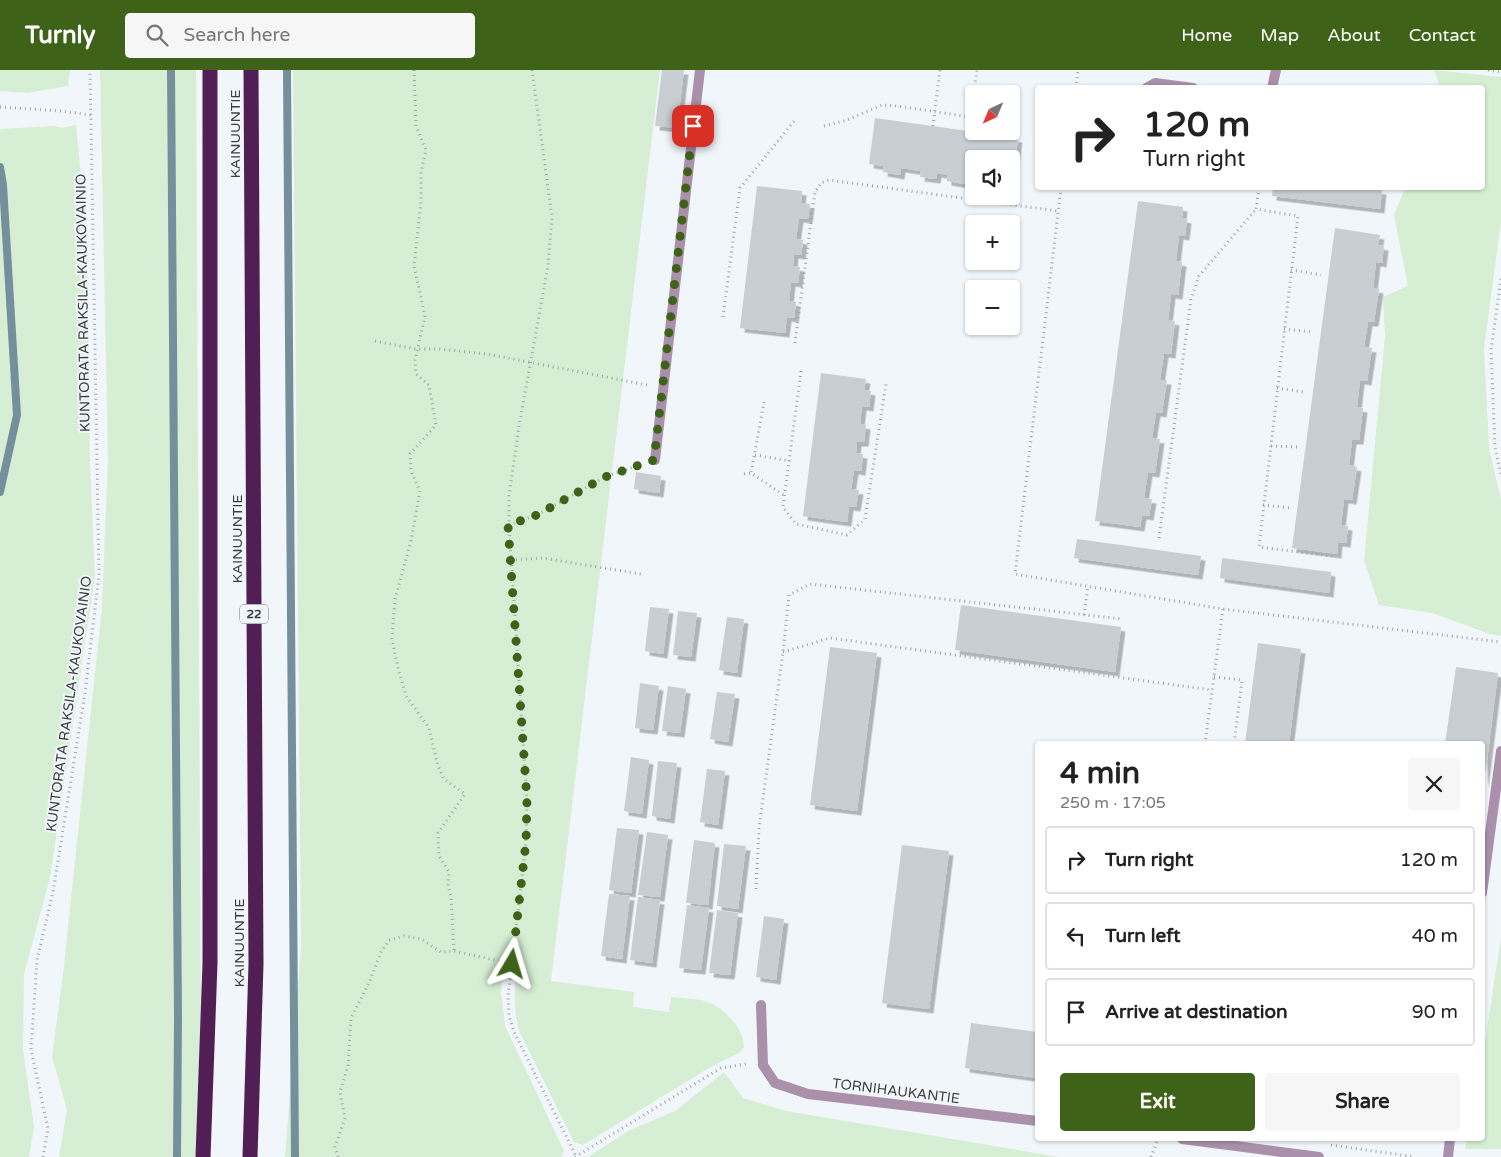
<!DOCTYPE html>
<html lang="en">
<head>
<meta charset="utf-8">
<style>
	:root { --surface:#fff; --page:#f6f6f6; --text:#222; --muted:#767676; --line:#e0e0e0; --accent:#3f6219 }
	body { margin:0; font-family:"Varela Round",sans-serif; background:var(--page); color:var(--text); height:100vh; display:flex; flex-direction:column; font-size:19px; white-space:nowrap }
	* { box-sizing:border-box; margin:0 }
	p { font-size:16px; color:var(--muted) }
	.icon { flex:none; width:28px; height:28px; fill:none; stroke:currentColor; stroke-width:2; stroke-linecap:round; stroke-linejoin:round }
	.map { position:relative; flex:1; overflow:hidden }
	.drawer { position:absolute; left:1035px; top:671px; width:450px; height:400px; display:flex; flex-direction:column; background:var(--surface); border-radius:5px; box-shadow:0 1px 4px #0004 }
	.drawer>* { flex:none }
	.banner { position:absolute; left:1035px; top:15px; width:450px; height:105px; border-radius:5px; box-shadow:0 1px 4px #0004; background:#fff; color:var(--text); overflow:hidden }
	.needle { width:32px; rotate:224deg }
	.fabs { position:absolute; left:965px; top:15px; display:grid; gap:10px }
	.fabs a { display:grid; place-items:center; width:55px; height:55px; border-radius:5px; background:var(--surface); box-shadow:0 1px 4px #0004; font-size:25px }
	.pin { position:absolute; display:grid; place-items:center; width:42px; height:42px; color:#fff; margin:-21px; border-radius:10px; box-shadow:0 2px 8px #0006 }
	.me { position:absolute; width:55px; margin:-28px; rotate:7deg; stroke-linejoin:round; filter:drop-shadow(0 0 4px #0008) }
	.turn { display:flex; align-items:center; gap:18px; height:105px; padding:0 25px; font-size:22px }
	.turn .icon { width:65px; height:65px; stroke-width:2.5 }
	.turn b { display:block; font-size:35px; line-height:42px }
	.round { display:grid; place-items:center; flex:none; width:52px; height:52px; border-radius:5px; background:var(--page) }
	.summary { display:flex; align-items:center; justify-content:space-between; height:85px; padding:0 25px }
	h1 { font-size:30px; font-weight:800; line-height:38px }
	.cta { display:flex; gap:10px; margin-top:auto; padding:10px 25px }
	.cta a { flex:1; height:58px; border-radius:5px; background:var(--accent); color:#fff; font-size:20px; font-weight:800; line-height:58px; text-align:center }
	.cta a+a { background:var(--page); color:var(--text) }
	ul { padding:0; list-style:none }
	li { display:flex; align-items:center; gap:15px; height:68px; margin:0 10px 8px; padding:0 15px; border:2px solid var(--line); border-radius:5px }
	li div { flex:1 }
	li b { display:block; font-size:19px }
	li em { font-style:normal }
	header { display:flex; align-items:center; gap:30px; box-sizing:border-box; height:70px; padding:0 25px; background:var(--accent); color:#fff }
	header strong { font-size:24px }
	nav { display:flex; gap:28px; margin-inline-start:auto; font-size:18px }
	.search { width:350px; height:45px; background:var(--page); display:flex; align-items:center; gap:12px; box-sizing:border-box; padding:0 18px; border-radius:5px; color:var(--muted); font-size:19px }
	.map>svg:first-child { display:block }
	.green { fill:#d6efd4 }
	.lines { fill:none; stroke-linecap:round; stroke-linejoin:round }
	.stream { stroke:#768f9c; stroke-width:8 }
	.building { fill:#c9ced2; filter:url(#shadow) }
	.path { stroke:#a0a4a7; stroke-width:3; stroke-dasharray:1 4; stroke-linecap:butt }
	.lane { stroke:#aa90ab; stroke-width:10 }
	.street { stroke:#aa90ab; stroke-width:10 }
	.highway { stroke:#511f55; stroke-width:15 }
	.route { stroke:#3f6219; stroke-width:9; stroke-dasharray:0 16.2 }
	.labels { text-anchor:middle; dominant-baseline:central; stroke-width:4; stroke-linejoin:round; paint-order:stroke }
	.shield { fill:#f1f6fa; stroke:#727476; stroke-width:1 }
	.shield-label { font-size:12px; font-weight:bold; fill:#3b3d3e }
	.street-label { font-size:14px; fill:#3b3d3e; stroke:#f1f6fa }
</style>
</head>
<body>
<header>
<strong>Turnly</strong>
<div class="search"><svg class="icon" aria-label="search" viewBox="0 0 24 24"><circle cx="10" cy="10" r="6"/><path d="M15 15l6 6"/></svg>Search here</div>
<nav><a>Home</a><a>Map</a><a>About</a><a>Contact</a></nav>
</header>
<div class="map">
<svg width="1501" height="1087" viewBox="0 0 1501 1087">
	<defs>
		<filter id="shadow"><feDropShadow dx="4.5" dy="4.5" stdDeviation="0" flood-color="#0004"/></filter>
	</defs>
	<rect width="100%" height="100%" fill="#f1f6fa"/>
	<path class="green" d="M0 0H70L68 16 28 23 0 21Z
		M100 0H196L201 967 196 1087H59L67 1039 52 987 63 904 102 537 108 389Z
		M293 0H660L551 911 634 922 633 937 669 942 671 927C699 930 712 927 732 950 739 958 744 966 744 978L739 983 714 995 583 1075 574 1072 519 961C514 941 514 925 516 905L503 903 501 921 505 956 564 1081 561 1087H285L301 877Z
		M1434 0 1501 7V151L1484 279 1489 378 1501 430V566L1490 564 1432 543 1379 535 1364 491 1385 266 1383 227 1408 216 1394 145 1405 118H1482V18L1440 17Z
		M76 55 87 165 90 392 95 506 50 808 24 904 23 980 34 1057 29 1087H0V59L54 56 62 58Z
		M1501 867V1079H1465L1467 1069H1482L1483 986Z
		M724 1002 743 1028 786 1041 1059 1087H588L628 1061 675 1041Z"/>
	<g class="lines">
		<path class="stream" d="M171 0 178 947 177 1087
			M287 0 295 1087
			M0 97 3 115 17 345 0 422"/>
	</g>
	<path class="building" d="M662 0H684L677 58 655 56Z
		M875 48 1018 68 1012 112 1011 89H974V108L965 107 964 114 947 111V105L937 103 936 109 920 107 921 101 901 98 900 105 883 102 884 96 869 94Z
		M757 116 802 121 801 133 810 134 808 149 799 148 796 169 803 170 801 185 794 184 793 196 800 197 798 213 791 212 789 231 796 232 794 248 787 247 785 263 740 258Z
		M1273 118H1360L1382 120 1380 139 1272 126Z
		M1138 131 1183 137 1182 148 1187 149 1185 166 1179 165 1176 191 1182 192 1178 225 1171 224 1168 250 1175 251 1171 284 1164 283 1160 310H1167L1162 343 1156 342 1152 368 1160 369 1155 403 1148 402 1144 428 1152 429 1149 446 1142 445 1140 457 1095 451Z
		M1335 158 1380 165 1378 175 1384 176 1382 193 1376 192 1373 218 1379 219 1374 252H1368L1364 277 1372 278 1367 311 1360 310 1357 337 1363 338 1359 370H1352L1349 395 1357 397 1352 430 1344 429 1341 455 1348 456 1346 473 1338 472 1337 484 1292 478Z
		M821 303 866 309 864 320 871 321 869 337 862 336 860 354 866 355 864 372H857L856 383 863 384 861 401 854 400 851 419 859 420 856 437 849 436 847 452 803 446Z
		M636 402 661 406 659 423 634 419Z
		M1077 469 1201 486 1198 505 1074 488Z
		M1222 488 1331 502 1329 523 1220 508Z
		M961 535 1121 557 1115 602 955 580Z
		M650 537 669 539 663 584 645 581Z
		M678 541 697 543 691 587 673 585Z
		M727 547 744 549 737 603 719 600Z
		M1258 573 1301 579 1289 674H1245Z
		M830 577 877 583 857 741 810 735Z
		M1456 597 1498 603 1484 714 1482 674H1445Z
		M640 613 659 616 653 660 635 658Z
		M668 616 686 619 680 663 662 661Z
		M717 622 735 624 728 672 710 669Z
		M631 687 649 690 642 744 624 741Z
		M658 691 677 693 670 749 652 746Z
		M707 699 725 701 718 755 700 752Z
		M617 758 639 760 631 823 609 820Z
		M647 762 668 765 660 827 638 825Z
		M694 770 715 773 708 835 686 833Z
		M724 774 746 776 738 839 717 836Z
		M902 775 949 781 929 939 882 933Z
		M609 824 630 826 622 889 601 886Z
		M638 827 660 830 652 893 630 890Z
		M687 835 709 838 701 900 679 898Z
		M717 840 738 843 730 905 709 903Z
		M764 846 784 849 776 910 756 907Z
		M971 953 1038 962V1008L965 998Z"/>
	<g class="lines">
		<path class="path" d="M414 0 416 56 426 80 421 102V131L414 196 425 246 415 290 416 304 429 315 436 355 410 384 411 401 420 421 411 471 395 529 392 569 398 598 406 626 429 658 438 696 444 709 465 724 438 763 439 786 449 802 448 816 451 826 454 881
			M532 0 552 147 548 196 519 356 509 426V455L527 730 526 772 508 927 509 946 514 962 576 1086
			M1488 0 1501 2
			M1076 18 1078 0
			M0 37 61 41 91 45
			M824 56 847 50 882 35 897 36 970 47
			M933 56 940 0
			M968 61 977 0
			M1061 118 1015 504 1223 539 1501 572
			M1259 118 1256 139 1298 146 1259 477 1332 486
			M1291 200 1321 205
			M1501 209 1491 280 1495 377 1501 405
			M723 247 740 118 795 50
			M1284 259 1312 262
			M375 271 416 279H439L487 284 647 315
			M795 273 815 122 821 113 829 110 1058 141
			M801 301 783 437 796 454 847 465 865 449 886 314
			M1277 318 1304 322
			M764 332 751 403 785 426
			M1271 376 1297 377
			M755 385 790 391
			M744 404 751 403
			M1263 435 1291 438
			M509 455 537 445 605 407 640 395
			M1159 468 1191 229 1199 206 1256 139
			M511 490 542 488 641 504
			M1084 545 1088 516
			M783 582 830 568 1212 620
			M1214 607 1242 610 1234 674
			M1205 674 1223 539
			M756 819 759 758 783 582 789 525 810 514 1122 549
			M1331 1075 1415 1087
			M43 1087 48 1059 31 980 37 890 53 822 85 623 99 505 90 0
			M338 1087 335 1077 345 1048 340 1022 348 996 351 948 369 913 381 882 389 870 404 866 421 869 441 882 454 881 512 894
			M575 1087 721 998 746 994
			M1151 1087 1158 1069"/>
		<path class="lane" d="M1146 18 1155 13 1193 18
			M1272 18 1276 0
			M655 390 700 0
			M1482 823 1501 681
			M761 935 763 995
			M1448 1087 1450 1069"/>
		<path class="street" d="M763 995 775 1013 808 1024 1038 1051
			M1182 1069 1319 1087"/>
		<path class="highway" d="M203 1087 210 893V0
			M250 1087 256 894 251 0"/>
	</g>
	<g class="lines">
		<path class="route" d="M512 894 526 772 527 730 508 455 537 445 605 407 654 390 693 56"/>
	</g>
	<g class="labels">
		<rect class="shield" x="240" y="534.5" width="28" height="19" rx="4"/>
		<g class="shield-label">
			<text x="254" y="544">22</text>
		</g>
		<g class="street-label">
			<text transform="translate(235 64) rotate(-90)">KAINUUNTIE</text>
			<text transform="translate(83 233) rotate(-91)">KUNTORATA RAKSILA-KAUKOVAINIO</text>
			<text transform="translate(237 469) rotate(-90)">KAINUUNTIE</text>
			<text transform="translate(69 634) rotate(-82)">KUNTORATA RAKSILA-KAUKOVAINIO</text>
			<text transform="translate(239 873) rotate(-90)">KAINUUNTIE</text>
			<text transform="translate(896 1021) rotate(7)">TORNIHAUKANTIE</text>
		</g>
	</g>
</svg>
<div class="fabs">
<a><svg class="needle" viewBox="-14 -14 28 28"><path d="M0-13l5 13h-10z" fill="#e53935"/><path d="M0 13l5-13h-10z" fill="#767676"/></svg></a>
<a><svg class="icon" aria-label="sound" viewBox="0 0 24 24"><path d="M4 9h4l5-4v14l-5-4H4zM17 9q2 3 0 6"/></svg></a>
<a>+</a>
<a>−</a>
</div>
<div class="pin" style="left:693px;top:56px;background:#d93025"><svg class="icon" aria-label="arrive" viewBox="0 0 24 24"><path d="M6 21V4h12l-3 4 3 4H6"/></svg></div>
<svg class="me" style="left:512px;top:894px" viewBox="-20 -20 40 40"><path d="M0-17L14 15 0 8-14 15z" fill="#3f6219" stroke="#fff" stroke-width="4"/></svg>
<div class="banner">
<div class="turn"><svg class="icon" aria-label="right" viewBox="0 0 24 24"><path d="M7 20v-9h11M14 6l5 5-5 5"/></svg><div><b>120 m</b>Turn right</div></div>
</div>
<section class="drawer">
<div class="summary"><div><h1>4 min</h1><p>250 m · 17:05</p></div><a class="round"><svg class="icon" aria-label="close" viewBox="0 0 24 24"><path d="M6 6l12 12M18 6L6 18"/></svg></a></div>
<ul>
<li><svg class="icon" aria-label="right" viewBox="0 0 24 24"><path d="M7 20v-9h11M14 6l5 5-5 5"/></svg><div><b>Turn right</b></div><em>120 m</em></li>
<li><svg class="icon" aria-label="left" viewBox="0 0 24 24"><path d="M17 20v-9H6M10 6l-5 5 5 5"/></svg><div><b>Turn left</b></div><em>40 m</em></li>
<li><svg class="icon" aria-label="arrive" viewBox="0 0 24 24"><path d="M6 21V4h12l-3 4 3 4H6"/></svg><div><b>Arrive at destination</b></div><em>90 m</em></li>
</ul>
<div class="cta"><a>Exit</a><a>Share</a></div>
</section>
</div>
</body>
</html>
